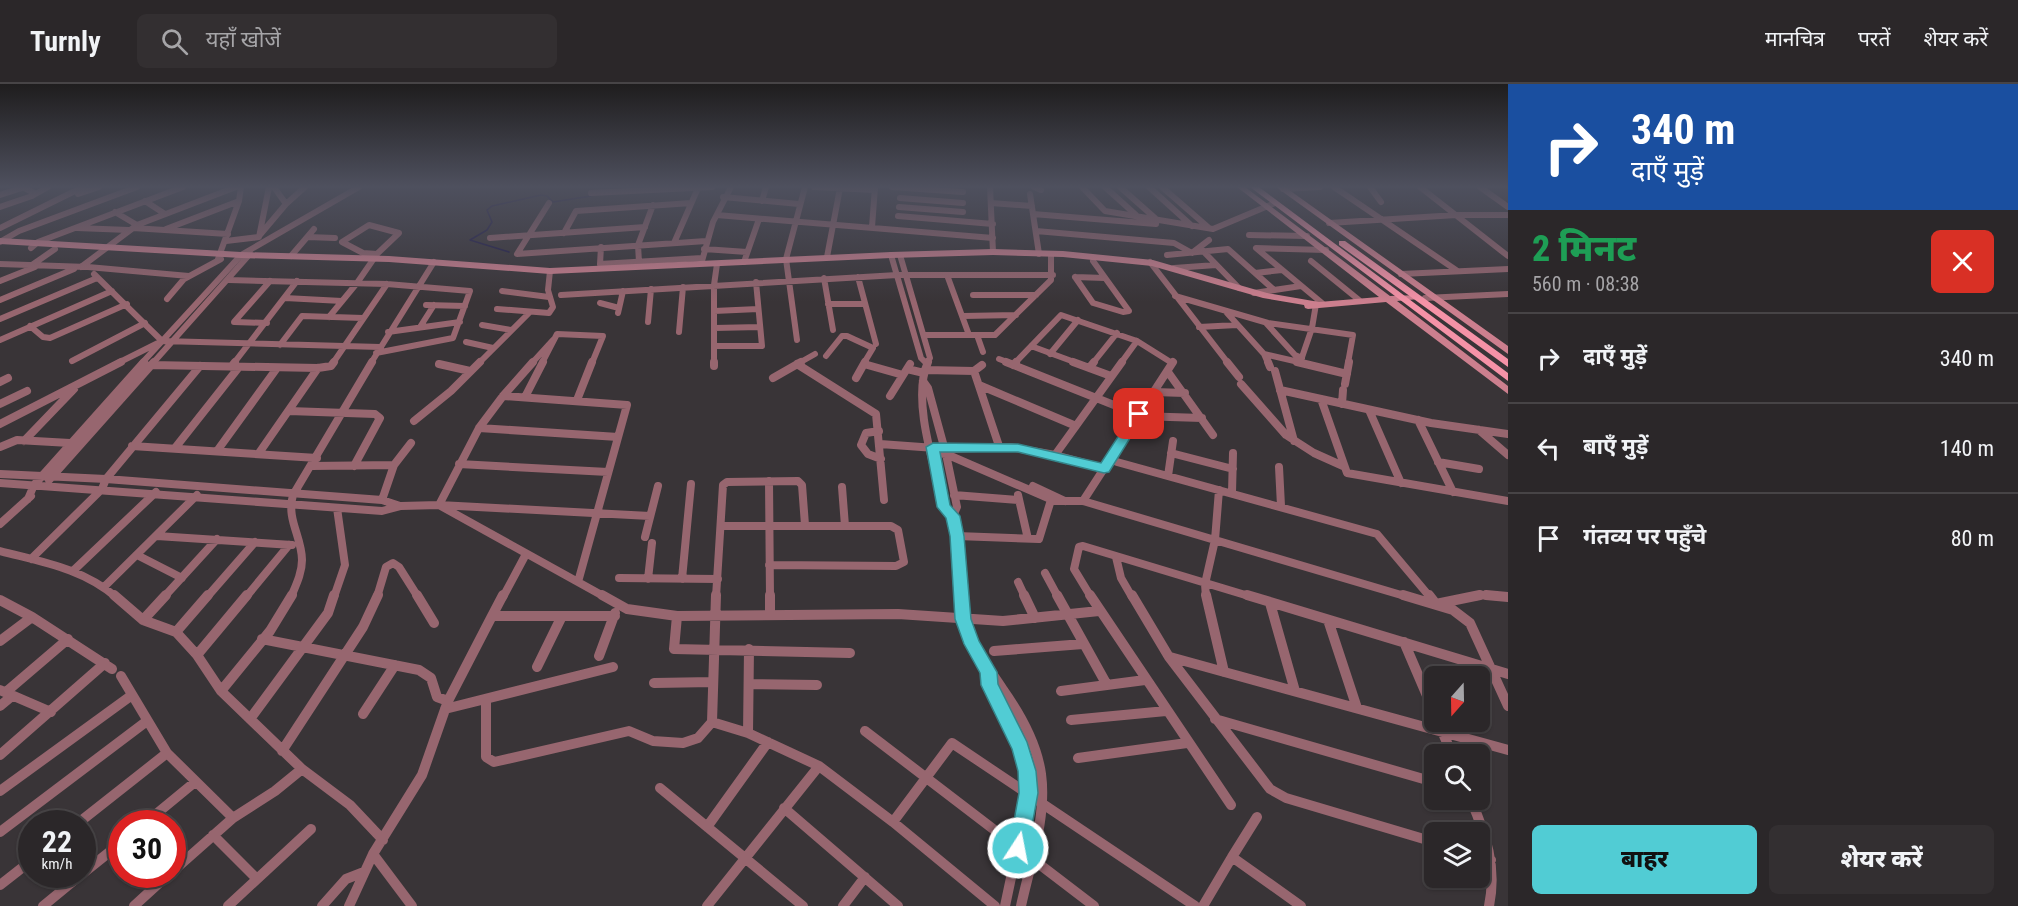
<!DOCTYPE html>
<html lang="hi">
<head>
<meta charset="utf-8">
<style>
	:root { --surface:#2b2729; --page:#332f31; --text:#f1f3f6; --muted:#a6a5a8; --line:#474446; --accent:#51ccd4 }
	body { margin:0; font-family:"Roboto Condensed","Noto Sans Devanagari",sans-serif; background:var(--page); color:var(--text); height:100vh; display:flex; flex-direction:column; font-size:22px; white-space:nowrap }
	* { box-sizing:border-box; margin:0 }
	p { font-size:20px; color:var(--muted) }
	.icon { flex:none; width:33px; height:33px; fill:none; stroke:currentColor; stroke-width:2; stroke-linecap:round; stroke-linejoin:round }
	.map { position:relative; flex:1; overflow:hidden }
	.side { display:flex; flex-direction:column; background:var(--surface); width:510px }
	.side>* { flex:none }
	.top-card { background:#1a4fa0; color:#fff; overflow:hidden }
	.needle { width:39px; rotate:200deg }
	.tools { position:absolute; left:1424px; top:582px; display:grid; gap:12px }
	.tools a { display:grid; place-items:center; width:66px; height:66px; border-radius:9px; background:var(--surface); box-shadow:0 2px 4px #0004,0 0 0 2px var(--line); font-size:30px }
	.speed { position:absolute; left:18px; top:726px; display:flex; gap:12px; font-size:30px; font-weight:700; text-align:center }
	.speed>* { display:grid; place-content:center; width:78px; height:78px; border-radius:50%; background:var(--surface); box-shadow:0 2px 4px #0004,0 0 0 2px var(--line); line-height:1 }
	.speed small { font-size:15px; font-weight:400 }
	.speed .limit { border:9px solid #d22; background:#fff; color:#111 }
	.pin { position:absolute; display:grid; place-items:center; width:51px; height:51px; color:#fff; margin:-26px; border-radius:12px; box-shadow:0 3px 9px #0006 }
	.me { position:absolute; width:66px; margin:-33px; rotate:11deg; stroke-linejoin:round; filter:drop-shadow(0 0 4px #0008) }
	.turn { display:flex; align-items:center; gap:21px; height:126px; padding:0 24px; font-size:27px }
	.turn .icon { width:78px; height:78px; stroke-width:2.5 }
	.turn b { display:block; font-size:42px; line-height:51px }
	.round { display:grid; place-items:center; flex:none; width:63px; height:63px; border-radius:9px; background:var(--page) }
	.overview { display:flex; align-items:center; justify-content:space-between; height:102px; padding:0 24px }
	h1 { font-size:36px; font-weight:800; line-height:45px; color:#1e9e55 }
	.button { display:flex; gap:12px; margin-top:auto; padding:12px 24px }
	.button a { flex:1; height:69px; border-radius:9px; background:var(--accent); color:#111; font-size:24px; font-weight:800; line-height:69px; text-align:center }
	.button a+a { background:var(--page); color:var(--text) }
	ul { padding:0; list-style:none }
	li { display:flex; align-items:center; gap:18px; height:90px; padding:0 24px; border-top:2px solid var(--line) }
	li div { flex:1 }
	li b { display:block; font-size:22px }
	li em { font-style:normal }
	header { display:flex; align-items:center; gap:36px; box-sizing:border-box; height:84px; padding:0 30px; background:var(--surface); border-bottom:2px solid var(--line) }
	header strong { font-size:28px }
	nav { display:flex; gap:33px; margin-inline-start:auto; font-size:21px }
	.search { width:420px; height:54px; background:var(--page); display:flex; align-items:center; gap:15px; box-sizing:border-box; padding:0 21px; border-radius:9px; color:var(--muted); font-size:22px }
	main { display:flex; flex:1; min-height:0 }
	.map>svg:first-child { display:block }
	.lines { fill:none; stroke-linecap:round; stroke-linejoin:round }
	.stream { stroke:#1f1a48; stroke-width:1.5 }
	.street-far2 { stroke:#97666f; stroke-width:6 }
	.street-far1 { stroke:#97666f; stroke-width:8 }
	.street { stroke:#97666f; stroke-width:10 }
	.secondary { fill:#cc7f8e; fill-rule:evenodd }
	.primary { fill:#f592a7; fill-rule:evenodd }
	.route { fill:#51ccd4; stroke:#35858a; stroke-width:1.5 }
</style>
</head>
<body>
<header>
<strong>Turnly</strong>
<div class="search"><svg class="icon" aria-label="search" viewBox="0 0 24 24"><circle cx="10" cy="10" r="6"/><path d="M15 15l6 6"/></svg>यहाँ खोजें</div>
<nav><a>मानचित्र</a><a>परतें</a><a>शेयर करें</a></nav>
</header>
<main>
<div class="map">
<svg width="1508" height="822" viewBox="0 0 1508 822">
	<rect width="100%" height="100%" fill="#393437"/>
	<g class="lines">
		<path class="stream" d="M509 168 470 156 487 146 492 138 487 126 492 122 541 111 547 112 553 118 591 112"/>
		<path class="street-far2" d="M814 103 875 106
			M892 103 963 108
			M990 103 993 168
			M1034 103 1041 106
			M1082 103 1105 127 1213 145 1275 119
			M1105 103 1136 131
			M1120 103 1155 134
			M1149 103 1192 142
			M1162 103 1209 144
			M1334 103 1456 186
			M1370 103 1381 118
			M1420 103 1508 172
			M1480 103 1508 123
			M1283 105 1320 103
			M591 109 712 103
			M78 110 99 103
			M1030 110 1039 170
			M0 111 25 103
			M32 112 48 103
			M723 113 799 120
			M900 114 963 119
			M145 117 165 130
			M762 117 766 103
			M549 119 517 170 706 157
			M991 119 1032 122
			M286 120 305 103
			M0 123 32 112 34 109 23 103
			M899 123 963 128
			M115 128 137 141
			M1033 130 1156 140
			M717 131 993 154
			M898 132 993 140
			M1329 139 1456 131H1508
			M369 141 399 149 377 170 363 169 342 158Z
			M872 143 875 103
			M0 144 83 103
			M77 144 129 146
			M133 144 228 150
			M166 145 239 117
			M1036 147 1174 159 1192 169 1209 156
			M564 149 576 127 691 119
			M1249 151 1307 152
			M259 152 286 120 274 103
			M308 153 335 154
			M490 154 645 143
			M226 157 259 153 269 103
			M0 158 19 147 137 103
			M674 159 698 104
			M601 163 600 180 702 174
			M31 164 38 158 183 103
			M704 165 747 168
			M1203 167 1239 204
			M891 171 921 274 926 279
			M900 171 930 274 927 279
			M1167 171 1228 165 1273 205
			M291 172 314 145
			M827 173 840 104
			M218 175 239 117 241 103
			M702 177 713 138 731 103
			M1311 177 1359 216
			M639 178 638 161 653 121
			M744 178 759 135
			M1150 178 1228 279
			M0 180 88 183 189 192
			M32 181 55 165
			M81 183 137 141 236 103
			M1174 184 1216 181
			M1255 189 1282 186
			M94 190 162 257
			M1401 190 1508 185
			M947 191 969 251
			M858 193 876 260
			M1075 193 1093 219 1123 228 1129 227 1093 177
			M1075 193 1105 194
			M824 194 833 246
			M229 196 387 200 470 207 453 254 376 269
			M0 197 35 183
			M502 207 549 213
			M1254 209 1301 202
			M561 211 897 191H1053
			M973 211H1036
			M1175 212 1268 239 1353 251 1348 279
			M285 214 342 217
			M1425 214 1508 210
			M167 215 184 195 221 175
			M0 216 74 185
			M600 219 619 224
			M1322 219 1256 164 1326 166
			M828 220H865
			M426 221 465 222
			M497 225 549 229 553 223 548 206 550 187
			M714 227 758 225
			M618 229 623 207
			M1227 229 1264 270 1303 279
			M963 232 1016 231
			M329 233 357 199 377 170
			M0 235 97 194
			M648 238 651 205
			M267 239 234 238 270 197
			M1266 239 1295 271 1302 274
			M482 241 511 246
			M30 242 43 253 50 254 127 220
			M420 243 434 221
			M1199 243 1237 241
			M714 244 760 243
			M388 248 460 238
			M679 248 683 203
			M924 251H995L1051 196V171
			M977 251 983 268
			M0 256 112 207
			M797 256 786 175 805 103
			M466 258 493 264
			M280 261 302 232 363 234
			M714 262H762L756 198
			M1031 262 1077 279
			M1050 270 1078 236
			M1264 270 1268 279
			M826 272 842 252H847L873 264 864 279
			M999 275 1010 279
			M72 277 145 239
			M118 279 162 257 380 263
			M142 279 241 171 359 103
			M153 279 249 171 250 167
			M234 279 297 197
			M333 279 387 200
			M371 279 434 178
			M479 279 529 229
			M532 279 553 256
			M542 279 557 250 603 252 592 279
			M714 279V201L717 180
			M799 279 815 270
			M1015 279 1061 231 1137 257 1172 279
			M1093 279 1117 249
			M1121 279 1137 257
			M1300 279 1312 244 1316 220"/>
		<path class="street-far1" d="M533 278 503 312 479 344 439 421 605 513
			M714 278V282
			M928 278C911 315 935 384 944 423 963 450 958 481 960 513
			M1006 278 1139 331
			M1073 278 1111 292
			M1227 278 1239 293
			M1268 278 1270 283
			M1297 278 1347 290
			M439 280 470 287
			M797 280 876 330 884 416
			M864 280 903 291
			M151 281 318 284 331 282 334 278
			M1013 281 1016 278
			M231 283 235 278
			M1089 284 1094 278
			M907 285 924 289
			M925 286 974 287 982 281
			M974 287 999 362
			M1275 287 1294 357
			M1168 288 1213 351
			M773 294 801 278
			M856 294 865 278
			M923 297 928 304 946 370 957 423 953 432
			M0 298 8 294
			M1241 300 1286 351 1314 369 1343 382
			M1345 300 1349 278
			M979 301 1076 342
			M1280 306 1431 339 1508 350
			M1154 308 1185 309
			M503 312 627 321 578 498
			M890 312 910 280
			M525 313 543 278
			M1321 315 1347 389 1508 417
			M577 316 592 278
			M0 320 27 307
			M1342 320 1343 306
			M1369 326 1401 399
			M289 327 375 330 380 334 354 382
			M1138 332 1202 334
			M1418 336 1453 408
			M414 337 451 307 480 278
			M0 340 121 278
			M479 344 618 353
			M1479 346 1508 371
			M879 347 866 349 861 361 868 370 881 375
			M24 357 74 305
			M880 360 949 365 1010 363 1055 371 1104 384
			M132 362 317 374
			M0 363 17 356 70 359
			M175 364 239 283
			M217 367 277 284
			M259 369 318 284
			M934 369 946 370 1055 417H1083L1408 513
			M1171 369 1233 385
			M1055 371 1122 278
			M1117 378 1377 450 1430 513
			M1438 378 1479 385
			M459 380 608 388
			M312 382 394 381
			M1279 383 1281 422
			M0 390 106 395 382 416 400 422
			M1168 392 1173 357
			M49 396 154 278
			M769 397 770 513
			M0 399 382 427 401 422 439 421 650 432
			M1033 402 1065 417
			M842 403 845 442
			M1232 409 1233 369
			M954 411 1019 416
			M1018 411 1028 455
			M28 415 34 401 144 278
			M382 416 394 381 411 359
			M1083 417 1173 278
			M0 440 31 412
			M722 442H891L898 446 904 478 896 482 769 481
			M157 452 292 461
			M957 452 1039 455 1051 416
			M645 453 658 402
			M0 467C42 478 82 484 116 513
			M137 471 182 494
			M1116 473 1121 494 1132 513
			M31 475 102 405 106 395 200 282
			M74 486 156 408
			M1045 489 1058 513
			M619 494 718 495
			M648 495 652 459
			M682 495 691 400
			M1018 498 1025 513
			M104 503 197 411
			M164 513 217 455
			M207 513 255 458
			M246 513 289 461
			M291 513C296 501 302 489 302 476 302 453 286 435 293 411L372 278
			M334 513 345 481 337 424
			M377 513 386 483 393 479 399 483 418 513
			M503 513 526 470
			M716 513 723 401 727 398 798 397 802 401 805 441
			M1091 513 1074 485 1079 463 1083 462 1252 513
			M1206 513 1205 500 1215 456 1219 406
			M1473 513 1482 511 1506 513"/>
		<path class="street" d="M114 511 143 536 176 548 197 571 221 607 302 685 350 721 383 756
			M417 511 434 539
			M503 511 492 532H615
			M602 511 627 525 677 532 898 530 1003 537 1099 527
			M770 511V529
			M960 511C963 555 981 572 1003 606 1020 630 1037 661 1041 690 1047 733 1030 780 1021 822
			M1024 511 1035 534
			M1057 511 1107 601
			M1090 511 1231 721
			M1132 511 1169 573 1270 705 1286 714 1434 758
			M1206 511 1224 588
			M1247 511 1508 590
			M1403 511 1453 526 1470 539 1508 622
			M1429 511 1436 520 1480 511
			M1486 511 1508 513
			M0 516 32 533 112 585
			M1270 519 1295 607
			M677 532 674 565 850 569
			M143 536 166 511
			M1328 536 1357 624
			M176 548 208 511
			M262 555 419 586 431 594 437 613 448 617
			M0 557 32 533
			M1404 558 1434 628
			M994 567 1083 560
			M197 571 247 511
			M599 572 615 529
			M1170 573 1508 666
			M537 583 562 532
			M989 588 996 617 1022 668 1029 709 1005 822
			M121 592 167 669 233 734
			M654 599 713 598
			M750 600 817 601
			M0 606 51 628
			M221 607 270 547 292 511
			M1061 607 1145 596
			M6 608 68 555
			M486 615V673L494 678 629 647 653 657 683 659 698 654 712 638 716 511
			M0 622 12 612
			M445 625 613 583
			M363 630 395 581
			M250 635 328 529 334 511
			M1215 635 1434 698
			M1071 636 1166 627
			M712 638 748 649 819 682 893 738 995 822
			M1438 638 1452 670
			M865 647 1094 822
			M748 649 749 565
			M282 667 363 543 378 511
			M0 671 105 579
			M1078 674 1187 659
			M660 704 803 822
			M0 707 132 611
			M1471 716C1486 751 1497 783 1489 822
			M784 724 898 822
			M893 738 952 659 1195 822
			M77 740 167 669
			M144 740 195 698
			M707 743 768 658
			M0 748 147 637
			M213 751 257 795
			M82 768 93 781
			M373 770 412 822
			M1479 772 1491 776
			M1232 773 1257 733
			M172 788 233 734 275 707 302 685
			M82 790 122 758
			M0 801 32 776
			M43 822 82 790
			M134 822 169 790
			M228 822 311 745
			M322 822 346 795 364 788
			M349 822 373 770 422 691 448 617 492 532
			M707 822 819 682
			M843 822 865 793
			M1203 822 1232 773 1301 822"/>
		<path class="secondary" d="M1237 103H1245L1390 212 1419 211V215L1397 217 1508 302V310L1386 218 1308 225 1305 224 1304 221 1263 214 1152 182 1063 173 993 171 891 174 550 190 389 178 241 174 0 160V154L241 168 389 172 550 184 891 168 993 165 1063 167 1153 176 1267 209 1319 218 1379 213Z
			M1276 103H1285L1508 262V270Z"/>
		<path class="primary" d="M1250 103H1259L1508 289V297Z
			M1339 157H1345L1508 275V283L1339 161Z"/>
	</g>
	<linearGradient id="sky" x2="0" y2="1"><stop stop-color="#1f1d1e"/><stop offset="0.47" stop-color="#4e505e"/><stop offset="1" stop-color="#4e505e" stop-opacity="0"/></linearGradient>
	<rect width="1508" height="218" fill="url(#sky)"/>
	<path class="route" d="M1139 326 1145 330 1109 388 1104 389 1018 368H940L950 421 960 432 964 452 971 535 979 557 997 588 998 600 1027 658 1036 687 1038 709 1028 764 1025 770 1018 773 1012 770 1009 764 1019 709 1018 687 1012 665 981 601 980 589 964 560 955 535 950 452 946 434 937 423 926 363 933 359 1018 360 1101 379 1134 328Z"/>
</svg>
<div class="tools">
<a><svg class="needle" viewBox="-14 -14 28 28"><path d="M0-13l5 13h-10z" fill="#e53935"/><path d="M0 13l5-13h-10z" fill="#a6a5a8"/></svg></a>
<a><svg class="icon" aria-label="search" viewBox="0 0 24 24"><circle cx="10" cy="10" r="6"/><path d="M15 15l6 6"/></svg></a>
<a><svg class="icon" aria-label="layers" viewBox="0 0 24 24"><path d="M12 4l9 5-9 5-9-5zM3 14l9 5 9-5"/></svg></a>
</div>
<div class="speed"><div>22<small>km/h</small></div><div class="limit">30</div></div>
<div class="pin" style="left:1139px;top:330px;background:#d93025"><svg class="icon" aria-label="arrive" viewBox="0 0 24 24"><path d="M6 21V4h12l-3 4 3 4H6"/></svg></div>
<svg class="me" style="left:1018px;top:764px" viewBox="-20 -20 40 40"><circle r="17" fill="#51ccd4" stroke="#fff" stroke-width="3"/><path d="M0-11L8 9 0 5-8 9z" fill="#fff"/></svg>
</div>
<section class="side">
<div class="top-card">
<div class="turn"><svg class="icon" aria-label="right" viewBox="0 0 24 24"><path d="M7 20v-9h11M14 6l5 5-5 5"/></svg><div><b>340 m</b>दाएँ मुड़ें</div></div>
</div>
<div class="overview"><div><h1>2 मिनट</h1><p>560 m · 08:38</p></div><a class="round" style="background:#d93025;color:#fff"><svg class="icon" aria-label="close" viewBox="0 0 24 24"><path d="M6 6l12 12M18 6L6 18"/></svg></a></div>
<ul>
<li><svg class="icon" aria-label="right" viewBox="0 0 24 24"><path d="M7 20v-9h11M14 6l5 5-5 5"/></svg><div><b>दाएँ मुड़ें</b></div><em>340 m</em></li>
<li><svg class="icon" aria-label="left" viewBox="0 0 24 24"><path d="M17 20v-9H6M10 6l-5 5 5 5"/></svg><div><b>बाएँ मुड़ें</b></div><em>140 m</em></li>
<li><svg class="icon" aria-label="arrive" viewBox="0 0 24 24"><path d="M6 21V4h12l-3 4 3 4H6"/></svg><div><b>गंतव्य पर पहुँचे</b></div><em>80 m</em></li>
</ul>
<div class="button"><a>बाहर</a><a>शेयर करें</a></div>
</section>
</main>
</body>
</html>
